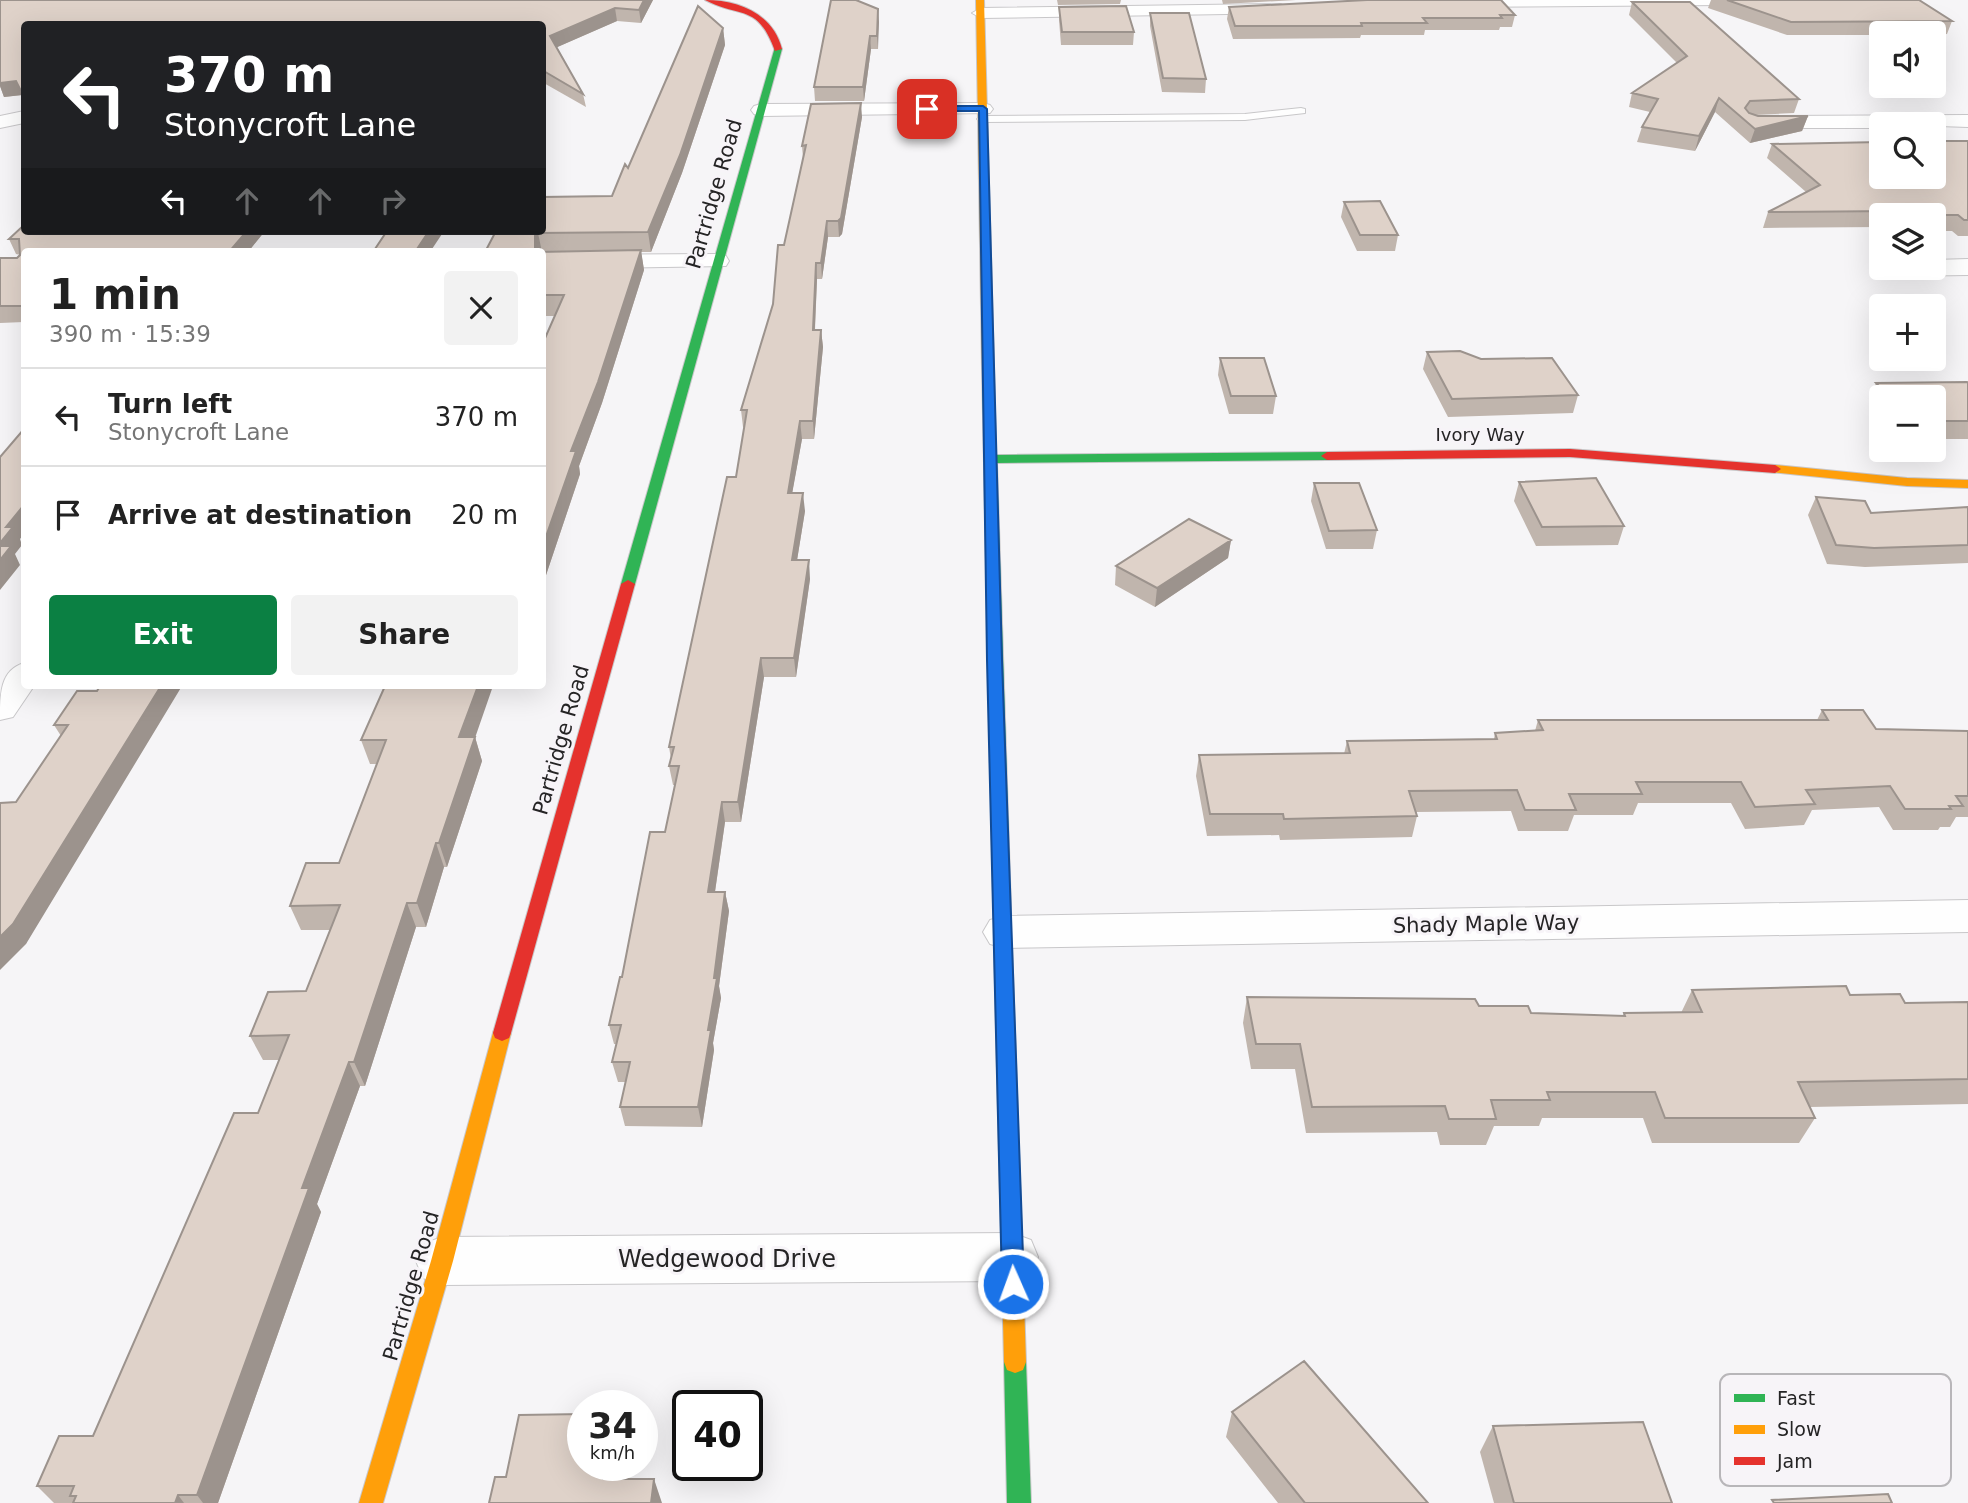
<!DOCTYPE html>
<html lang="en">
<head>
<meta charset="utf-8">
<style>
	:root { --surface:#fff; --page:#f2f2f2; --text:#222; --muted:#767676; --line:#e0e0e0; --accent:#0b8043 }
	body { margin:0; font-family:"DejaVu Sans",sans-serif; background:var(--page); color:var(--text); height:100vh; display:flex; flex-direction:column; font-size:26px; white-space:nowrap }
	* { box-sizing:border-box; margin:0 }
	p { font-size:23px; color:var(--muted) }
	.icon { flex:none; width:38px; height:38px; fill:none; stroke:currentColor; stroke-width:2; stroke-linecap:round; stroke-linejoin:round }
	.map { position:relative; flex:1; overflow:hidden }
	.sheet { position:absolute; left:21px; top:248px; width:525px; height:441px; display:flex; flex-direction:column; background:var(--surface); border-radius:7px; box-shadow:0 7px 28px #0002 }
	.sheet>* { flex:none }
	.guide { position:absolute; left:21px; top:21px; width:525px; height:214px; border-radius:7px; box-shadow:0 7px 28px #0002; background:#202124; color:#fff; overflow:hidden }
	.fabs { position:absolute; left:1869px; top:21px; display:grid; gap:14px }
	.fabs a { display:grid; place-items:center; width:77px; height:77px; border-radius:7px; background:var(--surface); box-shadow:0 7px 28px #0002; font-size:35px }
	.speed { position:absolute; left:567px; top:1390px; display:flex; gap:14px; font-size:35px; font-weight:700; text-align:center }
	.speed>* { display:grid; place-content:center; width:91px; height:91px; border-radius:50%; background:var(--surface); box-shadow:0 7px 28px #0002; line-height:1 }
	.speed small { font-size:18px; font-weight:400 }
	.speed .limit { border:4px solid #111; border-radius:10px; background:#fff; color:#111 }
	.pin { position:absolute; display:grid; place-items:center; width:60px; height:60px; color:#fff; margin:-30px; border-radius:14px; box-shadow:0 4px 10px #0006 }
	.me { position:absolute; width:77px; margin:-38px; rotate:358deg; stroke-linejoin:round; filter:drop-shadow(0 0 5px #0008) }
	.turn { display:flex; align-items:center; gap:24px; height:147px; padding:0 28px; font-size:32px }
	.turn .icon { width:91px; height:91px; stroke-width:2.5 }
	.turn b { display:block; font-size:49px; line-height:60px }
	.lanes { display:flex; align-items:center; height:66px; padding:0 28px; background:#0003; justify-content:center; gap:35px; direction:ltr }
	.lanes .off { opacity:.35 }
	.round { display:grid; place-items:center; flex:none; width:74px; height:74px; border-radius:7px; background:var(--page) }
	.overview { display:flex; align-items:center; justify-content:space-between; height:119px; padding:0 28px }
	h1 { font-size:42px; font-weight:700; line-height:52px }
	.button { display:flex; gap:14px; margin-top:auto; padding:14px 28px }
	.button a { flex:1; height:80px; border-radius:7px; background:var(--accent); color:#fff; font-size:28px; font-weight:700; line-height:80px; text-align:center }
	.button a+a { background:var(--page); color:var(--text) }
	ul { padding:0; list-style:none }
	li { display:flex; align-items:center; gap:21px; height:98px; padding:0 28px; border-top:2px solid var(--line) }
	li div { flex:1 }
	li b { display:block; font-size:26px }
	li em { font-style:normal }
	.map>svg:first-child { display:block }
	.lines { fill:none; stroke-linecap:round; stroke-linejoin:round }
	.lane-casing { stroke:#c8c7c9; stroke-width:2 }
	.street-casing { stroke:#c8c7c9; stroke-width:2 }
	.fast-casing { stroke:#c8c7c9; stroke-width:2 }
	.slow-casing { stroke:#c8c7c9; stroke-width:2 }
	.jam-casing { stroke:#c8c7c9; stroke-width:2 }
	.lane { fill:#fefefe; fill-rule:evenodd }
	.street { fill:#fefefe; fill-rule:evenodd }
	.fast { fill:#30b455; fill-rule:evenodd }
	.slow { fill:#ff9f0a; fill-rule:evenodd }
	.jam { fill:#e5322d; fill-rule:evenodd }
	.wall { fill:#c0b5ad }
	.shaded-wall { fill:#9c938d }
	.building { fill:#dfd2c9; stroke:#9c938d; stroke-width:2 }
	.route { fill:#1a73e8; stroke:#114b97; stroke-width:2 }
	.labels { text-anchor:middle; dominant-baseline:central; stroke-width:6; stroke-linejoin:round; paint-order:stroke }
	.far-street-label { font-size:18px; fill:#252425; stroke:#f7f4f8 }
	.street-label { font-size:21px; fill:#252425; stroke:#f7f4f8 }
	.near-street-label { font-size:24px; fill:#252425; stroke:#f7f4f8 }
	.key { fill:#f7f4f8; stroke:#b8b6b9; stroke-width:2 }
	.key-label { font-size:19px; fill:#252425 }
</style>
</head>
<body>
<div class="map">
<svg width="1968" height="1503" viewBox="0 0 1968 1503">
	<rect width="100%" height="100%" fill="#f6f5f7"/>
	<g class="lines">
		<defs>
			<path id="lane" d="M1301 108 1305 109V113L1245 120 983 122 977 119 983 116 1245 114Z"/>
			<path id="street" d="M1443 0H1733L1724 5 1450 7 1444 6Z
				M1281 4 1290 9 1287 13 981 18 972 13 981 8Z
				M983 103 990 105 993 109 990 113 761 116 754 114 751 110 754 106 761 104Z
				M24 111V123L0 128V116Z
				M1968 115V127L1881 124V128H1753L1746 126 1743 122 1746 118 1753 116Z
				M717 254 726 256 729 261 726 266 542 269V255Z
				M1968 259V275L1899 276 1890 273 1886 268H1934V260Z
				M24 663V686H34L13 717 0 720C0 694 0 670 24 663Z
				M1968 900V932L1005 948 990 944 983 932 990 920 1005 916Z
				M1012 1233 1031 1240 1038 1257 1031 1274 1012 1281 442 1285 423 1278 416 1261 423 1244 442 1237Z"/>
			<path id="fast" d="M775 47 782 49 635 584 633 587H623L621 584Z
				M988 365 994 368 996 455 1327 452 1333 456 1327 460 997 463 1012 943 1009 948 1003 950 997 948 994 943 982 368Z
				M1015 1351 1023 1354 1026 1362 1031 1503H1007L1004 1362 1007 1354Z"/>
			<path id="slow" d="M976 0H984L994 368 988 371 982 368Z
				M1775 465 1907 478 1968 480V488L1907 486 1771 472V466Z
				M1003 936 1009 938 1012 943 1026 1362 1023 1370 1015 1373 1007 1370 1004 1362 994 943 997 938Z
				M502 1025 509 1028 511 1033 453 1261 383 1503H359L431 1261 493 1033 495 1028Z"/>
			<path id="jam" d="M705 0C739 0 773 14 782 49L775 51C757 3 742 19 705 0Z
				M1570 449 1775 465 1781 469 1775 473 1570 457 1327 460 1321 456 1327 452Z
				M628 580 635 584 511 1033 509 1038 502 1041 495 1038 493 1033 621 584Z"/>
		</defs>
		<use href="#lane" class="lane-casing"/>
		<use href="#street" class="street-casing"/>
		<use href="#fast" class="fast-casing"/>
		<use href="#slow" class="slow-casing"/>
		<use href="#jam" class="jam-casing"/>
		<use href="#lane" class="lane"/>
		<use href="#street" class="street"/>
		<use href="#fast" class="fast"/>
		<use href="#slow" class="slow"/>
		<use href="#jam" class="jam"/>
	</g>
	<path class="wall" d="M0 0H653L641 23 617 21 557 47 583 94 586 107 542 82V24H24V100L22 95 4 97 0 86Z
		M1057 0H1121L1120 4 1058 5Z
		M1222 0H1296L1223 4Z
		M1711 0H1919L1952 21 1947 34 1934 35V33H1881V35H1787L1708 8Z
		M1632 2 1799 99 1794 113 1755 115 1758 116H1808L1802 131 1750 143 1715 112 1695 151 1637 142 1642 127 1650 112 1629 107 1632 93 1677 63 1629 15Z
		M1059 7 1134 32 1133 45H1061L1059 20Z
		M1229 7 1515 15 1512 27H1500L1499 30H1425L1424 35H1361L1360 38 1233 39 1227 19Z
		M878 9V49H871L864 101H815L814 87Z
		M1150 13 1206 79 1205 93 1162 92 1150 26Z
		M723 28 725 45 682 173 651 252H641L644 270 602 403 579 466 580 474 542 587V345L555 316H542V252H485L612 196 628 168Z
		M862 117 842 234 839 237H828L822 279H817L815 330H821L823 347 814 439H802L792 493 805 511 797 560 810 579 796 677H764L741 822H725L715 892H725L729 911 719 986 721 998 713 1043 714 1050 702 1127 625 1126 620 1107 626 1082H618L612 1062 617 1044H614L609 1025 665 832 675 785H673L669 766 671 759 669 747 736 477 744 427H743L741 410 773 304 784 245 803 158 802 146Z
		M1968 141V236H1958L1952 231H1934V215H1881V227L1763 228 1768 212 1806 192 1767 158 1772 144Z
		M1344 202 1398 235 1395 251H1357L1341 217Z
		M24 231H265L248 252H24V322L0 323V258H17L20 255 16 254 9 239Z
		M1427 352 1578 395 1573 413 1448 417 1423 369Z
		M1220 358 1276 396 1273 414H1229L1218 375Z
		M1876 383H1968V439H1934V397H1881V415L1869 400Z
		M1519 482 1624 526 1618 545 1536 546 1514 501Z
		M1314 483 1377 530 1373 549H1326L1311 501Z
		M1816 497 1871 513 1968 507V563L1865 567 1827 564 1808 515Z
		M1231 540 1228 558 1155 607 1115 585 1116 566Z
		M97 691 26 944 16 802 61 736 54 725Z
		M1822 710 1876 729 1968 731V817H1956L1950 827H1940L1938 830H1893L1879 807 1812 810 1804 825 1745 829 1731 803H1638L1633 815H1574L1568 831H1518L1511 811 1416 812 1417 816 1412 837 1280 840 1279 835 1207 836 1196 776 1199 755 1344 754 1347 741 1494 739 1495 733 1535 731 1538 720H1817Z
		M475 737 482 761 447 867H444L426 927H416L365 1086H360L317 1204 321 1212 218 1503H54L37 1486 93 1436 258 1113 279 1060H263L250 1036 306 991 330 930H301L290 906 339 863 377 764H370L361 740Z
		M1692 990 1850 995 1905 1003 1968 1002V1104L1810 1107 1815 1118 1799 1143H1652L1643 1118H1542L1539 1126H1494L1486 1145H1440L1437 1132 1306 1133 1295 1069H1251L1243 1023 1247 997 1479 1006 1531 1013 1623 1016 1624 1013H1681Z
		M1232 1412 1428 1503H1278L1226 1437Z
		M1493 1426 1672 1503H1494L1480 1452Z"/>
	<path class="shaded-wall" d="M644 0H653L641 23 639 10Z
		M615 8 617 21 553 49 550 36Z
		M878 9 879 22 878 49 877 36Z
		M723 28 725 45 682 173 651 252 648 232Z
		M870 36 871 49 864 101 863 87Z
		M16 81 22 95 4 97 0 86V83Z
		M1719 98 1715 112 1695 151 1699 136Z
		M861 103 862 117 842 234 839 237 838 221Z
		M1808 116 1802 131 1750 143 1755 129Z
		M827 221 828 237 822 279 821 263Z
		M247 231H265L248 252H229Z
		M429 231H444L430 252H415Z
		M538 233 542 252H536L535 235Z
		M641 250 644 270 602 403 579 466 580 474 542 587V548L571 451Z
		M816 263 817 279 814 347 813 330Z
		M821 330 823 347 814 439 813 421Z
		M800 421 802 439 789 511 788 493Z
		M803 493 805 511 794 579 792 560Z
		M24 505V534L20 539 22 545 15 554 20 565 0 590V543L6 527Z
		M1231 540 1228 558 1155 607 1157 588Z
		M809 560 810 579 796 677 794 658Z
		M761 658 764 677 741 822 738 802Z
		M161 686H182L26 944 0 970V937Z
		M478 686H493L467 761 459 737Z
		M475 737 482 761 447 867 439 843Z
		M722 802 725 822 712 912 708 892Z
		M436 843 444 867 426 927 417 903Z
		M725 892 729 911 719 986 721 998 713 1043 714 1050 702 1127 698 1107 714 978Z
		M407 903 416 927 365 1086 354 1062Z
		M349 1062 360 1086 317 1204 321 1212 218 1503H203L197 1495 302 1188Z
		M605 1465H619L613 1503 603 1479Z
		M654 1479 662 1503H651Z
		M178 1495 184 1503H175Z"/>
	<path class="building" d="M0 0H644L639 10 615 8 550 36 583 94 542 70V24H24V97L16 81 0 83Z
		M831 0H856L878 9 877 36H870L863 87H814Z
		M1367 0H1501L1515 15H1500L1502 18H1423L1427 23H1361L1362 26H1235L1229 7Z
		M1727 0H1919L1952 21 1791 22Z
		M1632 2H1690L1799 99 1750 101 1745 108 1749 113 1758 116H1808L1755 129 1719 98 1699 136 1642 127 1658 99 1632 93 1687 56Z
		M698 6 723 28 680 155 648 232 538 233 535 235V249L538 252 641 250 598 382 571 451H576L542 548V345L564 295H542V252H485L496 231H542V197L612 196 625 164 628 168Z
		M1126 6 1134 32H1062L1059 7Z
		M1150 13H1189L1206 79 1163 78Z
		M861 103 841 218 838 221H827L821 263H816L813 330H821L813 421H800L788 493H803L792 560H809L794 658H761L738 802H722L708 892H725L714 978H717L708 1030H711L698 1107H620L630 1062H612L621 1025H609L620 977H622L650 832H665L679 766H669L674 747H669L727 477H736L747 410H741L773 304 778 245H784L806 145 802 146 811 104Z
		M1934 141H1968V220H1964L1958 215H1899L1894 211 1768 212 1820 185 1772 144 1881 142V177H1934Z
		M1380 201 1398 235H1360L1344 202Z
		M24 225V231H247L229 252H24V306H0V258H17L20 255 19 239H9Z
		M387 231H429L415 252H373Z
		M1460 351 1481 359 1552 358 1578 395 1452 399 1427 352Z
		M1220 358H1264L1276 396H1231Z
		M1967 382 1968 383V421H1934V397H1889L1876 383Z
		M24 429V505L6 527H13L0 543V457Z
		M1596 478 1624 526 1542 527 1519 482Z
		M1314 483H1359L1377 530 1329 531Z
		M1816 497 1865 501 1871 513 1968 507V545L1874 548 1836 545Z
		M1189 519 1231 540 1157 588 1116 566Z
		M0 546H11L0 560Z
		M100 686H161L13 924 0 937V803L16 802 68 725H54L77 691H97Z
		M385 686H478L459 737H475L439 843H436L417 903H407L354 1062H349L302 1188H309L197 1495H178L175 1503H73L76 1496H70L74 1486H37L59 1436H93L234 1113H258L289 1035 250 1036 268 992 306 991 340 905 290 906 306 863H339L386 740H361Z
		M1822 710H1863L1876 729 1968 731V796H1956L1963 806H1949L1951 809H1905L1890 786 1806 790 1815 804 1755 807 1741 782H1636L1642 794H1569L1576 810H1525L1517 790 1409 791 1417 816 1284 819 1283 814H1210L1199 755 1350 753 1347 741 1497 739 1495 733 1543 730 1538 720H1828Z
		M1846 986 1850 995 1900 994 1905 1003 1968 1002V1079L1798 1082 1815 1118H1665L1655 1092H1547L1550 1100H1491L1496 1119H1449L1445 1106 1312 1107 1300 1044H1256L1247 997 1475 999 1479 1006H1528L1531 1013 1625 1016 1624 1013 1702 1012 1692 990Z
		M1304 1361 1428 1503H1305L1232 1412Z
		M583 1414V1465H605L603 1479H654L651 1503H489L495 1477H506L519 1415Z
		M1643 1422 1672 1503H1514L1493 1426Z
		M1888 1494 1892 1503H1774L1772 1500Z"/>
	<path class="route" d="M927 106H983L987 109 1002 660 1024 1284 1021 1292 1013 1295 1005 1292 1002 1284 987 660 979 111H924Z"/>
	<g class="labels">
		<g class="far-street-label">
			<text x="1480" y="434">Ivory Way</text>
		</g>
		<g class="street-label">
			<text transform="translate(714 194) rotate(-74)">Partridge Road</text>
			<text transform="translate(561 740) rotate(-74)">Partridge Road</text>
			<text transform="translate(1486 924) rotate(-1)">Shady Maple Way</text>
			<text transform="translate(411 1286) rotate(-74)">Partridge Road</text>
		</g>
		<g class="near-street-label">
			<text x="727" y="1259">Wedgewood Drive</text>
		</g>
	</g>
	<rect x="1720" y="1374" width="231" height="112" rx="10" class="key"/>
	<rect x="1734" y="1394" width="31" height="8" fill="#30b455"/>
	<rect x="1734" y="1425" width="31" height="9" fill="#ff9f0a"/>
	<rect x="1734" y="1457" width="31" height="8" fill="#e5322d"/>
	<g class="key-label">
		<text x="1777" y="1405">Fast</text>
		<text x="1777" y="1436">Slow</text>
		<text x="1777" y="1468">Jam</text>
	</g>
</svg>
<div class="fabs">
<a><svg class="icon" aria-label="sound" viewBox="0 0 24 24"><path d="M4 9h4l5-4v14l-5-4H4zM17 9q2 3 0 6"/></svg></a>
<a><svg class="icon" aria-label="search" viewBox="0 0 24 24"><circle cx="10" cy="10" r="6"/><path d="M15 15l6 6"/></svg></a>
<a><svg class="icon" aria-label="layers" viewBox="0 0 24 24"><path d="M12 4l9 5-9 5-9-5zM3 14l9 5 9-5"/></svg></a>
<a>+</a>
<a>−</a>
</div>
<div class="speed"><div>34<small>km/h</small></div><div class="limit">40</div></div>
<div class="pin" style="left:927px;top:109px;background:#d93025"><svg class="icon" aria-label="arrive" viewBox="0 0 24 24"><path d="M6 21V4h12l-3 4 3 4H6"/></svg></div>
<svg class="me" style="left:1013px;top:1284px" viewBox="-20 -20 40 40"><circle r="17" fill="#1a73e8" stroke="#fff" stroke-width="3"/><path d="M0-11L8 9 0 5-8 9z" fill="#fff"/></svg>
<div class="guide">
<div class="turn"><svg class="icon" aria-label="left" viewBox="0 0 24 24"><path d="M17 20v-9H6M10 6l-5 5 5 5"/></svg><div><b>370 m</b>Stonycroft Lane</div></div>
<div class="lanes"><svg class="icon" aria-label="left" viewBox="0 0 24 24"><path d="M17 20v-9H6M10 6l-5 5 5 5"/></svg><svg class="icon off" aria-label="ahead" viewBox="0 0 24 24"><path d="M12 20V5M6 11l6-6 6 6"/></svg><svg class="icon off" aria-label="ahead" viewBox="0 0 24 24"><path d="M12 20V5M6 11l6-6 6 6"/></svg><svg class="icon off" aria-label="right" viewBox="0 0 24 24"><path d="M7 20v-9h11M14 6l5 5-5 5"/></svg></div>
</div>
<section class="sheet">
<div class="overview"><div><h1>1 min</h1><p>390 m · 15:39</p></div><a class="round"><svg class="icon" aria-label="close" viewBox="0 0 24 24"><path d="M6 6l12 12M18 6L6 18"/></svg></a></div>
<ul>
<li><svg class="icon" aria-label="left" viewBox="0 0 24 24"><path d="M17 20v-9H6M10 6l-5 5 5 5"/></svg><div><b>Turn left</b><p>Stonycroft Lane</p></div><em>370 m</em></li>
<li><svg class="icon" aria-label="arrive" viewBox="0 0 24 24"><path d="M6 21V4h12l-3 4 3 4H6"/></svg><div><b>Arrive at destination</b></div><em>20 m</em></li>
</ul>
<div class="button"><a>Exit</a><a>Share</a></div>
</section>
</div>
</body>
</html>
